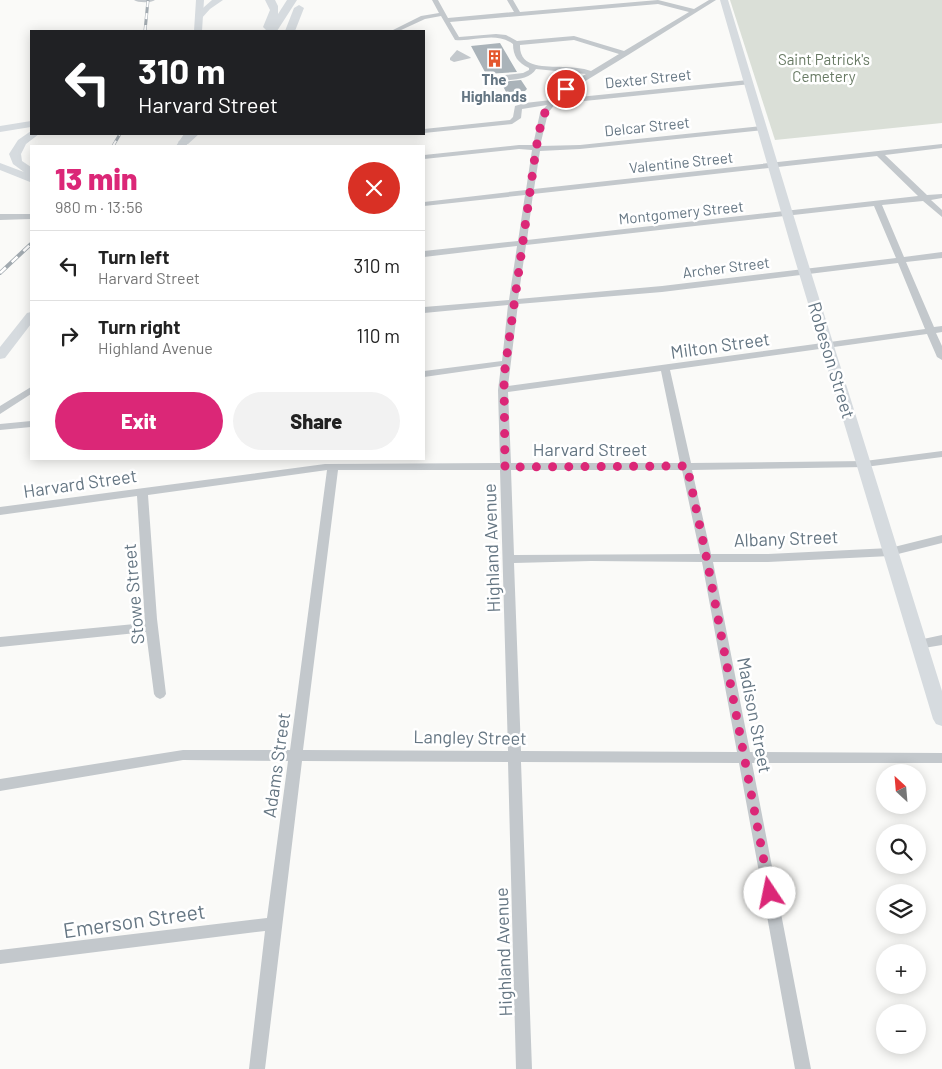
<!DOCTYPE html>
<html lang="en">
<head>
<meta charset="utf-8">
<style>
	:root { --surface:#fff; --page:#f2f2f2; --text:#222; --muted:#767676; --line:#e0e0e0; --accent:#db2777 }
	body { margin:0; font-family:Barlow,sans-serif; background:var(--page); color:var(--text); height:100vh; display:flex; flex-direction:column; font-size:19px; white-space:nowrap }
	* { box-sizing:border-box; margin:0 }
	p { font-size:16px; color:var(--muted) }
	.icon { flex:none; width:28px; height:28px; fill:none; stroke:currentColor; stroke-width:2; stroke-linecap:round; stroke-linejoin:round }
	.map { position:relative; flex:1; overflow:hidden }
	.details { position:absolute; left:30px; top:145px; width:395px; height:315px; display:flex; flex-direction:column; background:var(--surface); border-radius:0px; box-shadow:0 2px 12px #0003 }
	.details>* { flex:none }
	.guide { position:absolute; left:30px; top:30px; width:395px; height:105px; border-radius:0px; box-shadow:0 2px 12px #0003; background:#202124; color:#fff; overflow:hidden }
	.needle { width:32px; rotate:334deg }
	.controls { position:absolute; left:876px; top:764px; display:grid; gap:10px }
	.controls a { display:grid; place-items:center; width:50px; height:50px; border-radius:50%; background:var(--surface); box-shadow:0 2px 12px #0003; font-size:25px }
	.pin { position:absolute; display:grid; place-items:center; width:42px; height:42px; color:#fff; margin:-21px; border:2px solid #fff; border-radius:50%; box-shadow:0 1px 5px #0007 }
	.me { position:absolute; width:55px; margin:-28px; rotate:349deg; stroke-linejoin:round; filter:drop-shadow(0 0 4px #0008) }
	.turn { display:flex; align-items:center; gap:18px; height:105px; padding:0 25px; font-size:22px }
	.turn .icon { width:65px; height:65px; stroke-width:2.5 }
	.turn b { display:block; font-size:35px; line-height:42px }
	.round { display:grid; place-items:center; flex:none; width:52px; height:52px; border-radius:26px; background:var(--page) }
	.headline { display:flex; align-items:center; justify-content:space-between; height:85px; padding:0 25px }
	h1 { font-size:30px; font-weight:800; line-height:38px; color:var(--accent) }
	.button { display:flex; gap:10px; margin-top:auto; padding:10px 25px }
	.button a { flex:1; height:58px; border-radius:30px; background:var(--accent); color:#fff; font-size:20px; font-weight:800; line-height:58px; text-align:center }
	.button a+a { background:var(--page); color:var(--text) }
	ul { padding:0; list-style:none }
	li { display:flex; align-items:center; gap:15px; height:70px; padding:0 25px; border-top:1px solid var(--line) }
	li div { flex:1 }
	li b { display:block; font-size:19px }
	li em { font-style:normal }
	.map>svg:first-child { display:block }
	.green { fill:#dadfd7 }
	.building { fill:#aab3b9 }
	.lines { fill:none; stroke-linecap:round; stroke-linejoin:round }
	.minor { fill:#c3c8cc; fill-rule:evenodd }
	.major { fill:#d6dbdf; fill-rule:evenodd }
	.highway { fill:#d6dbdf; fill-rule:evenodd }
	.rail-far1-casing { stroke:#a2aab0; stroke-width:3 }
	.rail-casing { stroke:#a2aab0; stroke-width:4 }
	.rail-far1 { stroke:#fff; stroke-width:2; stroke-dasharray:6; stroke-linecap:butt }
	.rail { stroke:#fff; stroke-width:2.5; stroke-dasharray:8; stroke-linecap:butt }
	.route { stroke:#db2777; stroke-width:9; stroke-dasharray:0 16.2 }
	.labels { text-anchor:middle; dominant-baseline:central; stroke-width:5; stroke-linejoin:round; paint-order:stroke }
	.far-park-label { font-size:15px; fill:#687a64; stroke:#fff }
	.far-street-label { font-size:15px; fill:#657683; stroke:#fff }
	.far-poi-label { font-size:15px; font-weight:bold; fill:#657683; stroke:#fff }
	.street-label { font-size:18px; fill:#657683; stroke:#fff }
	.near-street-label { font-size:21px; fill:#657683; stroke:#fff }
</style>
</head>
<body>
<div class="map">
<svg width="942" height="1069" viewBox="0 0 942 1069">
	<rect width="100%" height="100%" fill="#fafaf8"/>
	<path class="green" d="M730 0H942V123L775 140Z"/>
	<path class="building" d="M500 43 517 72 486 74 471 46Z
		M521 80 527 89 525 91 506 92 501 82Z"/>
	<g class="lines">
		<path class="minor" d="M134 0H155C151 3 138 3 134 0Z
			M432 0H438L448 18 514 12 507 0H513L520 12 658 0 694 9 709 0H716L628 55 564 94 559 99 748 80 752 82 751 84 555 104 548 113 540 146 580 145 762 126 766 128 765 130 580 149 540 151 534 189 942 144V148L885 155 927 195 942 194V198L931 200 942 210V217L923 201 882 205 904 257 942 252V258L906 262 934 327 942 326V332L936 333 942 346V360L937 357 927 334 670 370 691 463 865 461 942 451V457L865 467 692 470 711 554H768L890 548 942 535V543L890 556 768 562H713L750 752 942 753V763H752L811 1069H795L739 763 521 762 532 1069H516L508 762 302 761 265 1069H249L265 931 0 964V950L267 918 288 761 183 760 0 791V779L183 750H290L327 470 148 495 157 619 166 694 164 697 160 699 156 697 154 694 146 632 0 647V637L145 623 137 496 0 515V507L325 464 500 463 498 390 501 366 424 377V371L502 361 508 305 424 313V307L509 300 517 246 424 257V251L518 241 525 195 424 206V202L526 190 532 150 519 149 424 159V155L519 145H533L540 113 547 105 522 109 521 118 512 124 424 133V129L510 120 513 117 515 106 525 103 551 100 558 90 586 74 536 69C529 82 503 80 490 81H487V77L523 73 529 70V68C518 63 513 56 513 44 495 31 474 42 455 40L441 16 425 19 399 31H391L421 16 439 13ZM658 4 689 12 624 51 574 36 517 41 506 35 496 34 459 37 450 22ZM574 40 619 54 591 71C582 68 573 67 563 67 546 66 519 69 520 45ZM877 156 918 196 527 240 533 194ZM874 206 896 258 662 286 518 299 526 245ZM898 263 925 329 508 386 518 304 662 292ZM661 371 680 463H511L508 392ZM338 470H500L508 751 303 750ZM511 470H682L700 554 514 555ZM591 561 702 562 737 752 521 751 514 563Z
			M457 50 470 57 471 58 454 62 450 60V58Z
			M0 214H31V219L0 220Z
			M31 387V394L0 414V406Z
			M31 421V427L0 430V424Z
			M942 635V645L918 649 914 647 912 644 914 641Z"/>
		<path class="major" d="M196 0H204L202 31H194Z
			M720 0H728L804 250 942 691V726L936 724 933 719 792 250Z
			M184 134H194L186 146H176Z
			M31 312V324L5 358 0 359V347L27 313Z"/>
		<path class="highway" d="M212 0H223L210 9 201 19H195V15Z
			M265 0H275L278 6V14L287 0H297L277 31H267L263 27 270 10Z
			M299 5 304 8 295 31H285L294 8Z
			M31 121V127L0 132V126Z
			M31 131V134H39L26 144 21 154 22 161 31 167 30 182 0 170V163L24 172 13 164 9 154 18 140Z
			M188 134H199L188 144H180L178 142Z"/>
		<defs>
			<path id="rail-far1" d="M145 31 148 0
				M113 146 120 134"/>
			<path id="rail" d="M0 273 31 244"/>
		</defs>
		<use href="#rail-far1" class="rail-far1-casing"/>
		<use href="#rail" class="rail-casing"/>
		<use href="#rail-far1" class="rail-far1"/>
		<use href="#rail" class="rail"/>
	</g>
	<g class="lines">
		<path class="route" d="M566 89C542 105 541 123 536 149L504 376 505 467 687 466 707 560 770 893"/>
	</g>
	<defs>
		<symbol id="building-bare" viewBox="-9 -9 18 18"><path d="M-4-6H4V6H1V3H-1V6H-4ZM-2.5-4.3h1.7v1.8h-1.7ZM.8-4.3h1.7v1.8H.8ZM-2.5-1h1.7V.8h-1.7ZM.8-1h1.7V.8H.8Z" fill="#e4572e" stroke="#fff" stroke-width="2.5" paint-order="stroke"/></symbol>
	</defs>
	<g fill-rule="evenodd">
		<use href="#building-bare" x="482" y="46" width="25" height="25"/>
	</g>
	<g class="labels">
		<g class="far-park-label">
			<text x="824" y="59">Saint Patrick's<tspan x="824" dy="17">Cemetery</tspan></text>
		</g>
		<g class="far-street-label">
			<text transform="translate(648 78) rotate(-6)">Dexter Street</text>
			<text transform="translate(647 126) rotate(-6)">Delcar Street</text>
			<text transform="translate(681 162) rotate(-6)">Valentine Street</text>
			<text transform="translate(681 212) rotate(-6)">Montgomery Street</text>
			<text transform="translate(726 267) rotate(-7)">Archer Street</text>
		</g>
		<g class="far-poi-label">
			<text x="494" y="79">The<tspan x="494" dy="17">Highlands</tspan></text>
		</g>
		<g class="street-label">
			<text transform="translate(720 345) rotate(-8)">Milton Street</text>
			<text transform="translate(832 360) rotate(73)">Robeson Street</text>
			<text x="590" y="449">Harvard Street</text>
			<text transform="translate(80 483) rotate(-8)">Harvard Street</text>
			<text transform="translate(786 538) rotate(-2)">Albany Street</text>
			<text transform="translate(491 548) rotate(-92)">Highland Avenue</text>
			<text transform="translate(133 594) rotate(-95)">Stowe Street</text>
			<text transform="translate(755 715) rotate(79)">Madison Street</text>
			<text transform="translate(470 737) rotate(1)">Langley Street</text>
			<text transform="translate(276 765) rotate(-82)">Adams Street</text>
			<text transform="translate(503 952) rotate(-92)">Highland Avenue</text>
		</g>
		<g class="near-street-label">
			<text transform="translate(134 920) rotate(-8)">Emerson Street</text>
		</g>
	</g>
</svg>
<div class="controls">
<a><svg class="needle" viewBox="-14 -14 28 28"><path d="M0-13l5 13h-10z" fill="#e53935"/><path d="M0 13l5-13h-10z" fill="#767676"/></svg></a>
<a><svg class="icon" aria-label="search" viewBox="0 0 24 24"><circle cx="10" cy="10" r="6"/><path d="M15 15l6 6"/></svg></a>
<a><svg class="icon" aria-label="layers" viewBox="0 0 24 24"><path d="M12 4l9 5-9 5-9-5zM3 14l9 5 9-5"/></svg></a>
<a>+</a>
<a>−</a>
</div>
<div class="pin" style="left:566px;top:89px;background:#d93025"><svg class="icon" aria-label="arrive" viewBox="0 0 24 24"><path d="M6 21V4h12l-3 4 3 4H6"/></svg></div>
<svg class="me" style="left:770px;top:893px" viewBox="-20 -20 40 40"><circle r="19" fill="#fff"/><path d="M0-13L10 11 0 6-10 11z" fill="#db2777"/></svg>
<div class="guide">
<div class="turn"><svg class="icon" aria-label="left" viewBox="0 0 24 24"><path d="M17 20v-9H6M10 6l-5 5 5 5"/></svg><div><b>310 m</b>Harvard Street</div></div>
</div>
<section class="details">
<div class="headline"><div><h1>13 min</h1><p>980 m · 13:56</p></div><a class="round" style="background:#d93025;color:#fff"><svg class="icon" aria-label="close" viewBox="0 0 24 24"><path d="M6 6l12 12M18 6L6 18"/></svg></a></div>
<ul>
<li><svg class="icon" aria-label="left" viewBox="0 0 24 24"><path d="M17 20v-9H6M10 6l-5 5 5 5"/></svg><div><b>Turn left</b><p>Harvard Street</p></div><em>310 m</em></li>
<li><svg class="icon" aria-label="right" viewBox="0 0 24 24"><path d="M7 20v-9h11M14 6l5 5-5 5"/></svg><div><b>Turn right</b><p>Highland Avenue</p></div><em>110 m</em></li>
</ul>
<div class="button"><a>Exit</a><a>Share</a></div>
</section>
</div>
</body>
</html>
